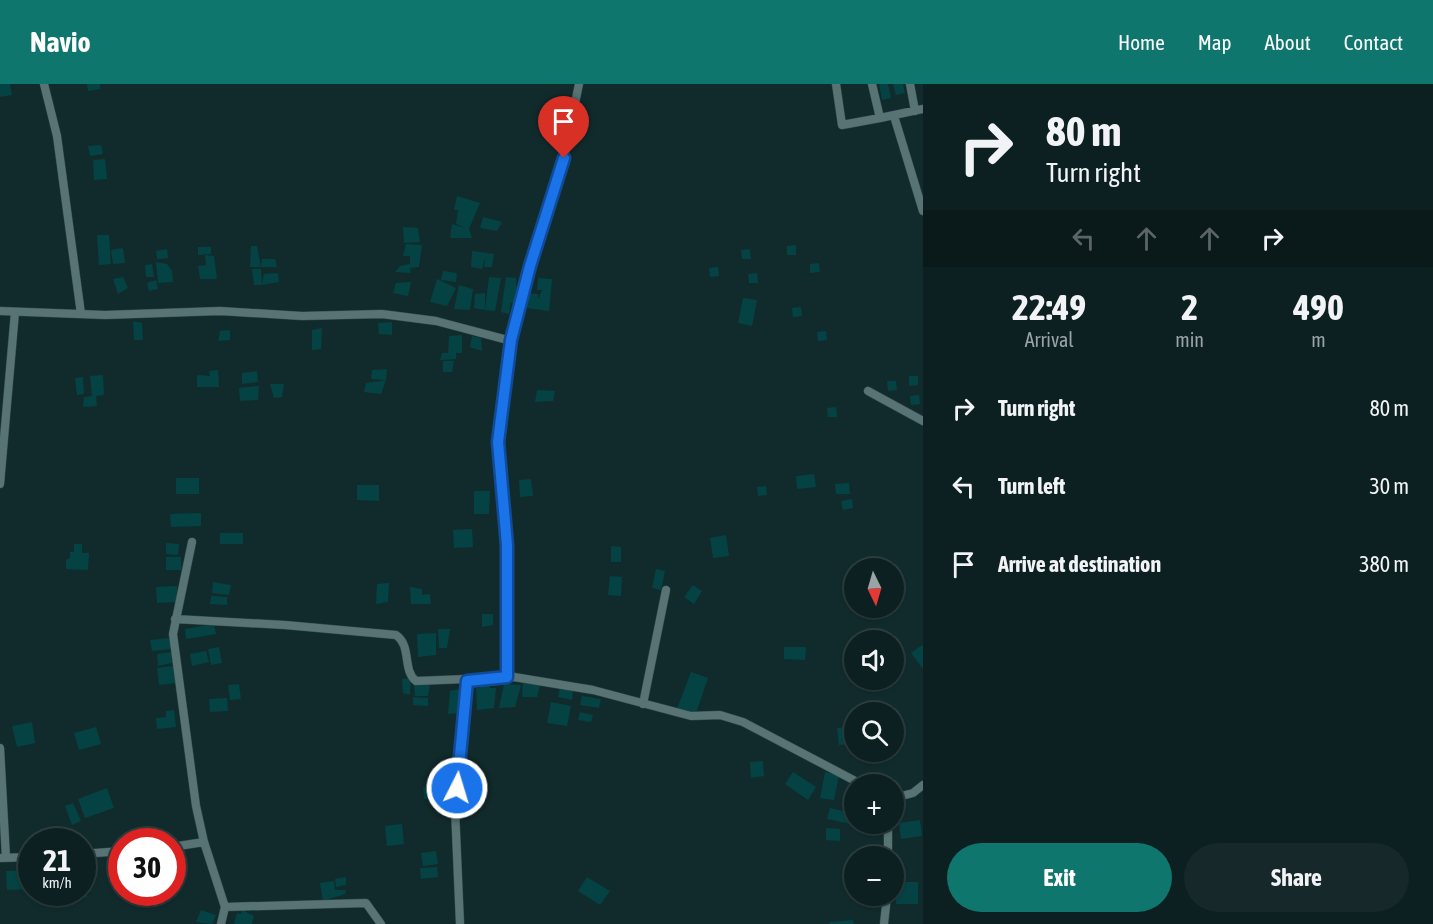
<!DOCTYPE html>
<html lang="en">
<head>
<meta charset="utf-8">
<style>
	:root { --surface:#0d2021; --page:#16282a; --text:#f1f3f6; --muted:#9aa3a5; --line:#2d3e3f; --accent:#0f766e }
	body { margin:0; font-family:"Asap Condensed",sans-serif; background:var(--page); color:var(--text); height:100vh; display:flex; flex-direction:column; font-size:22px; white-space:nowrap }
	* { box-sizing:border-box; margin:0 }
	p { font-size:20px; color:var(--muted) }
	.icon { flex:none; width:33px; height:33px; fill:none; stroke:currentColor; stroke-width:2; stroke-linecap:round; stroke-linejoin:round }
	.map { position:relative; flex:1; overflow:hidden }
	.panel { display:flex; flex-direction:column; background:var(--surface); width:510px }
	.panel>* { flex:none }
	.guide { background:#0d2021; color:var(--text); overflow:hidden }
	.needle { width:39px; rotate:175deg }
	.controls { position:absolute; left:844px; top:474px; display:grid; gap:12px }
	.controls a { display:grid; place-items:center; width:60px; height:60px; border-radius:50%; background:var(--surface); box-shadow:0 2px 4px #0004,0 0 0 2px var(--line); font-size:30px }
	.speed { position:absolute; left:18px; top:744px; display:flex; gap:12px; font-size:30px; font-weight:700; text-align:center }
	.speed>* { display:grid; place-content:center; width:78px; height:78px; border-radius:50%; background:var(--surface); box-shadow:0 2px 4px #0004,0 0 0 2px var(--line); line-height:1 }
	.speed small { font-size:15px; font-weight:400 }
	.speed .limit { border:9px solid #d22; background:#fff; color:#111 }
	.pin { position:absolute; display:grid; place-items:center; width:51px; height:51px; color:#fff; margin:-62px -26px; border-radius:50% 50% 50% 0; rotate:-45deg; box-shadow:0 0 6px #0007 }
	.pin .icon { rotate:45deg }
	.me { position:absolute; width:66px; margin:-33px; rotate:5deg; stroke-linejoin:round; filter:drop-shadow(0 0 4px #0008) }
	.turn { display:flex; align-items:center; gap:21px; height:126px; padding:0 24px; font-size:27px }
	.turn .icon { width:78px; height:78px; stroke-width:2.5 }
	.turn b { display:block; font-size:42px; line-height:51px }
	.lanes { display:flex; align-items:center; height:57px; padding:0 24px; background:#0003; justify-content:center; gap:30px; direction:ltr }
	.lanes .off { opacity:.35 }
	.eta { display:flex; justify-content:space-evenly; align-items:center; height:102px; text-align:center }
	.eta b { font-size:36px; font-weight:700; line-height:42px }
	.cta { display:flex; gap:12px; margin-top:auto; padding:12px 24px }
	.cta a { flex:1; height:69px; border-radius:36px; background:var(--accent); color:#fff; font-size:24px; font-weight:700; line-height:69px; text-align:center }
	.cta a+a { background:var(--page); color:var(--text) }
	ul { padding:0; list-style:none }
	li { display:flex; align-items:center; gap:18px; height:78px; padding:0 24px }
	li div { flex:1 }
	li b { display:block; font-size:22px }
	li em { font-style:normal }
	header { display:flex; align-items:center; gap:36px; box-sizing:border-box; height:84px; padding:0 30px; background:var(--accent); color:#fff }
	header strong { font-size:28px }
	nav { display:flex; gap:33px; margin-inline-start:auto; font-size:21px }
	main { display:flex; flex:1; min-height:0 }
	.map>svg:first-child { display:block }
	.building { fill:#054243 }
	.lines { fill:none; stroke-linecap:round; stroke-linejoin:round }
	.minor-casing { stroke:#364849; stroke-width:9 }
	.minor { stroke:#587374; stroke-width:8 }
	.route-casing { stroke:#114b97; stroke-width:15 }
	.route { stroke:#1a73e8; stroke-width:10 }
</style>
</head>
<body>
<header>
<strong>Navio</strong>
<nav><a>Home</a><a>Map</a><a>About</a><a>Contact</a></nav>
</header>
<main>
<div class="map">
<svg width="923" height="840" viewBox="0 0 923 840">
	<rect width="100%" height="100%" fill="#112b2c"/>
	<path class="building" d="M0 0H10L12 11 0 13Z
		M87 0H100V5L88 7Z
		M879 0H888L891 14 882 16Z
		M893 0H903L905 9 896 11Z
		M101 61 103 70 90 72 88 62Z
		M105 75 107 95 94 96 93 76Z
		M457 112 480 119 469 145 472 154H450L452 140 466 144 456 140 458 126H454Z
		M483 133 502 138 497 147 480 144Z
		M403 143 418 144 420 158 404 159Z
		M97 151H109L111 180 99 181Z
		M406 160 422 161 419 183 410 184 411 189 395 188 400 182 410 180V172H403Z
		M796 161V171H787V162Z
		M251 162H257L261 183 262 175H275L277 183H250Z
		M198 163H211V170L198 171Z
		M123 164 125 179 113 180 111 166Z
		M167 165 168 174 157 175 156 167Z
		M750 165 751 175H742L741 166Z
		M472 167 494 170 492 183H484L486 171 482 185 471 183Z
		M205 171 214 172 217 195H200L198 182 206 181Z
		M156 178 167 180 172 187 173 198 158 199Z
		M819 179 820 188 810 189V180Z
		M152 180 154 193H146L145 181Z
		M718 183 719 192 710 193 709 184Z
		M252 185H261L262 201 264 190 278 189 279 198 262 201H254Z
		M443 187 457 189 456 198 441 196Z
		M757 189 758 199H749L748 190Z
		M123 193 128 204 118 210 113 195Z
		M489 193 501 194 495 227 485 226Z
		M506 193 516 194 517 209H519L518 218 511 219 509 230 501 228Z
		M538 194 552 195 549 227 527 224V209L538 210V215L542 206H537Z
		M437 195 456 204 447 222 430 218Z
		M156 196 158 205 149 207 147 199Z
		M411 198 408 212 393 209 396 199Z
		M459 201 473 205 470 226 454 225Z
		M485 209V226L474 224 475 210Z
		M743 214 757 216 752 242 738 239Z
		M801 223 802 232 793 233 792 224Z
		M133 237 142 239 143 256H134Z
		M392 238V251L379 250 378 239Z
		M322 244 321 265 312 266V246Z
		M230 246V256L218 257 220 247Z
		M826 247 827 256 818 257 817 248Z
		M462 251V269H456V275L440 276 442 269H448L449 252Z
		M472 252 481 254 482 267 470 263Z
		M443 277H454L452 288H443Z
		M387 285 386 296 371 295 372 286Z
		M218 286 219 303H197V291L210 292 209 287Z
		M257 287 258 298 242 300V289Z
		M103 291 104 311 96 312 97 322 83 323 84 313 92 312 90 292Z
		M909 292H918V301L909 302Z
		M83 293 84 310 77 311 75 294Z
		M386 296 381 310 364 308 366 299Z
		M887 297H896L897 306 888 307Z
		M270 300H284L282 313 274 314Z
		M259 302 258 316 240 317 239 304Z
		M537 306 555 307 553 317 535 318Z
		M919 311 920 320 911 321 910 312Z
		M836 323 837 333H828L827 324Z
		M814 390 816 403 797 405 796 392Z
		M176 394H199V410H176Z
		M531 395 533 412 520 413 519 396Z
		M849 399 850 410H836L835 400Z
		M357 401H379V417L357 416Z
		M766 402 767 411 758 412 757 403Z
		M474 407H490L489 430H474Z
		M852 415 853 424 843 426 841 417Z
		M201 429V442L171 443 170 430Z
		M472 445 473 463 454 464 453 446Z
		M220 449H243V460H220Z
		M726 451 729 472 713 474 710 454Z
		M166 459 179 460 178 471 166 470Z
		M74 460H82V469H89L88 486 66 485V476L70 474V468H74Z
		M611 462 621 463V478H611Z
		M166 473H181V486H166Z
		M656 485 665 487 661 506 652 504Z
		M610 492 622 493 621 512 608 511Z
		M213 498 231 501 229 511 212 509Z
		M389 499 388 518 376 520 377 500Z
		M693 501 702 507 694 520 684 513Z
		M177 502 178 518 157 519 156 503Z
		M410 503 422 505V511L430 510 431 520H411Z
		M211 512 227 513V521L210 520Z
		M482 530H493V541L482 543Z
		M214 540 216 550 186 555 185 545Z
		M872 544 884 545 883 556H870Z
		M438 545H450L447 564H439Z
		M436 549V571L418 573 417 550Z
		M170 554 171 565 152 567 150 556Z
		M922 561 923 562V585L911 569Z
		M219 563 222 579 211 581 208 565Z
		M784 563H806L805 576 784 575Z
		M206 567 209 578 192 582 190 570Z
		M171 568 172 579 158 582 157 570Z
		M173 582 176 599 159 601 157 584Z
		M691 588 708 594 695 632 677 625Z
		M411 594 410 611 403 609 402 595Z
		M480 599H490V604H496L494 624 477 626 476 604H480Z
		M523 599 540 601 537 613H522Z
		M239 600 241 615 230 616 228 601Z
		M430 600 428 612H415L414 601Z
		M504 600 521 601 515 623 499 624Z
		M560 603 573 606 572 616 558 613Z
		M464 604 462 629 448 630 450 607Z
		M582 612 601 615 599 624 580 621Z
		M413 613 428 614V622L413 621Z
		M227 614 228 627 210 628 209 615Z
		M551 618 571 622 567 642 547 639Z
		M174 626 176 643 157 645 156 634 166 633V627Z
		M580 628 593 631 591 638 578 636Z
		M32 638 35 659 17 663 12 642Z
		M96 643 101 660 79 666 74 649Z
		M847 643 849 660 839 661 837 644Z
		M763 677 764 692 751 694 750 678Z
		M793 688 816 703 808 716 785 700Z
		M825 688 839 691 834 716 820 714Z
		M439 701 440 714 424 715 423 703Z
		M107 704 114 724 85 734 78 715Z
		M73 719 81 737 72 741 65 722Z
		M830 724 855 730V741L827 735Z
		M920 736 922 752 901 755 899 739Z
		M402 740 404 760 387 762 385 742Z
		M826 744 840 745V757L826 756Z
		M436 767 438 780 423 782 421 769Z
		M437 783 438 793 421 795 420 784Z
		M27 786 28 805 7 806 6 787Z
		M346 793V801L336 803 335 795Z
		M587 793 610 807 600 821 578 807Z
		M334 797 335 806H346L345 810 323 817 320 799Z
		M896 798H918V820H896Z
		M86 802 87 813 65 817V808H82V803Z
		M862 812H878V816L862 817Z
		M201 826 216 831 212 840 196 838Z
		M242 826 254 832 252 840H234L237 829 241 830Z
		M853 836 854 840H830L829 838Z"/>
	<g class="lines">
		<defs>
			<path id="minor" d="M44 0 57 52 81 230
				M836 0 842 41 880 34
				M872 0 880 34 923 25
				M910 0 915 27
				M894 32 923 127
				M0 227 105 231 220 227 302 232 382 230 436 237 511 257
				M868 307 923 337
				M0 400 15 228
				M192 458 173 550 196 722 204 758 225 823 221 840
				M175 535 285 541 396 551C412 562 402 586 416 597L514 593 593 606 691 632 720 631 743 638 861 700
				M507 593 506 461 498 358 511 257 530 182 560 92 579 0
				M643 620 666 506
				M0 664 6 774
				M894 714 913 709 923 701
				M888 740V772
				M172 763 204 758
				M82 770 122 767
				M0 774 32 773
				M225 823 366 819 381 840
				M460 840 455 725 467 597
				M884 840 887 812"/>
		</defs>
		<use href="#minor" class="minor-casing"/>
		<use href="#minor" class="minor"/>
	</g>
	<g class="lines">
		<defs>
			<path id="route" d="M457 704 467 597 507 593V461L498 358 511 256 530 182 564 74"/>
		</defs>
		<use href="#route" class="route-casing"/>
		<use href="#route" class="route"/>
	</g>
</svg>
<div class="controls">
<a><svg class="needle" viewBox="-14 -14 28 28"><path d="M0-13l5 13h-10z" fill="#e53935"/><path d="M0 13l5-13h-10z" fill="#9aa3a5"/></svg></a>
<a><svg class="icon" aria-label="sound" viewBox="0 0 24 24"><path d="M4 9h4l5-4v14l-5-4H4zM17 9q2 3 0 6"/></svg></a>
<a><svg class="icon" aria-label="search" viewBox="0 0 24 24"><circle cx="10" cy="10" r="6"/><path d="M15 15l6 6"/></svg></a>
<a>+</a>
<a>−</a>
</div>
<div class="speed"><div>21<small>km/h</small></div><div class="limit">30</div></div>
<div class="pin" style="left:564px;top:74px;background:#d93025"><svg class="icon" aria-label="arrive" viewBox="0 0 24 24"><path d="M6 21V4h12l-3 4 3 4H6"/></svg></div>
<svg class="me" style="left:457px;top:704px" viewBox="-20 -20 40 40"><circle r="17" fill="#1a73e8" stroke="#fff" stroke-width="3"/><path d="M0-11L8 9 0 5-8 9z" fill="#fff"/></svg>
</div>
<section class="panel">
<div class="guide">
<div class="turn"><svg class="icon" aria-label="right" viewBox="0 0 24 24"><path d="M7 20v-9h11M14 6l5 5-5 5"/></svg><div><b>80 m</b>Turn right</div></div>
<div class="lanes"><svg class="icon off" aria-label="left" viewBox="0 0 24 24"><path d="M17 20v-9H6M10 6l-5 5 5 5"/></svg><svg class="icon off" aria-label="ahead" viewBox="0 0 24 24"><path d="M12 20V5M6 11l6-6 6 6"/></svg><svg class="icon off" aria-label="ahead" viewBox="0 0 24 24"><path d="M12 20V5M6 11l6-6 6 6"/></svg><svg class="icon" aria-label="right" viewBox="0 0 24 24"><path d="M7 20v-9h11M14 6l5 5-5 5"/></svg></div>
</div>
<div class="eta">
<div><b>22:49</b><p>Arrival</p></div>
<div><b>2</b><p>min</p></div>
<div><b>490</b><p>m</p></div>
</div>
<ul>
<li><svg class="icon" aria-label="right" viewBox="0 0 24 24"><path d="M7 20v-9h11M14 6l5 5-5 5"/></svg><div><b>Turn right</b></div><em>80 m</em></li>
<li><svg class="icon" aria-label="left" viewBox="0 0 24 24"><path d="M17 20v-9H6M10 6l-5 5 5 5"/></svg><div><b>Turn left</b></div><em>30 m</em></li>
<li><svg class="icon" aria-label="arrive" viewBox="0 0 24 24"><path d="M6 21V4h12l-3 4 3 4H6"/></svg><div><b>Arrive at destination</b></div><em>380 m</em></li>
</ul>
<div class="cta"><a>Exit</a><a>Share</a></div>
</section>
</main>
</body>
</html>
